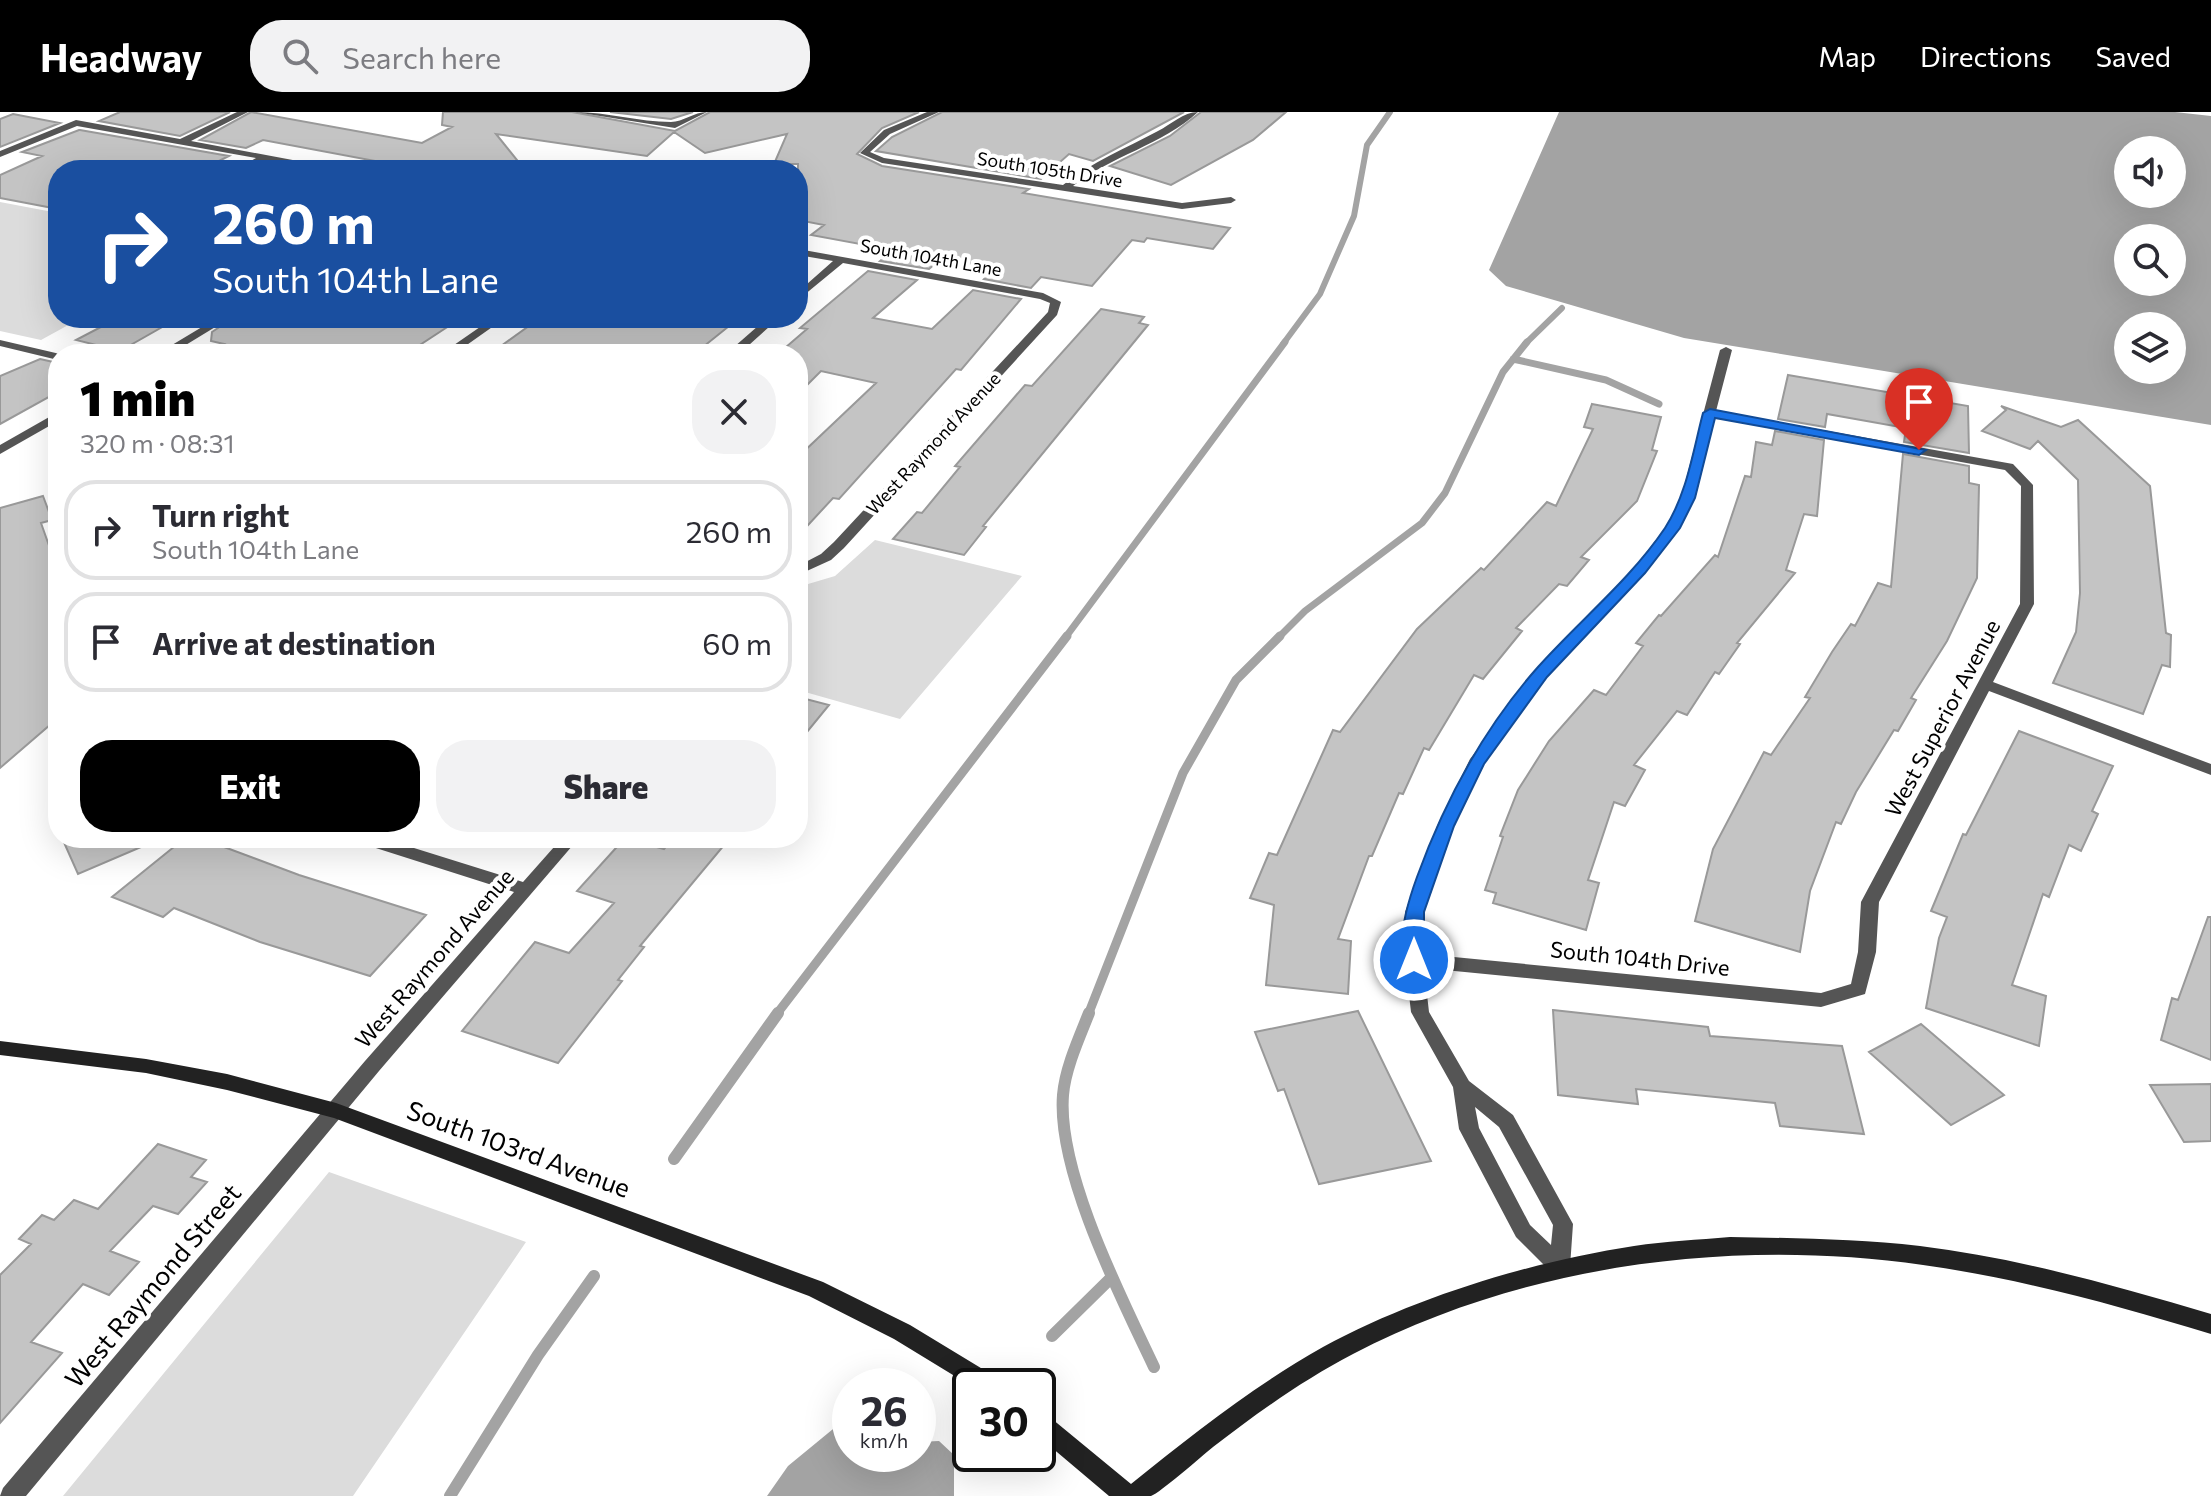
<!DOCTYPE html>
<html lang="en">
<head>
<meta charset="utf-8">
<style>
	:root { --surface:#fff; --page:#f2f2f3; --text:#2b2b33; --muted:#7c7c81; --line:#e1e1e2; --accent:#000 }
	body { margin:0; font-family:Commissioner,sans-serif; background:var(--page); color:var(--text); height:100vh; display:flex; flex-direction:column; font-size:30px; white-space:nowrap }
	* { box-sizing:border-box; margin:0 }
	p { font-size:26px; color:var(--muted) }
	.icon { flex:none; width:44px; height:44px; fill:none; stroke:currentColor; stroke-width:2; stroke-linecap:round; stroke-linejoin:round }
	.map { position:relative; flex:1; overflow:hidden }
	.details { position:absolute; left:48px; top:232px; width:760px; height:504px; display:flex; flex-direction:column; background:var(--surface); border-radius:32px; box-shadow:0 8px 32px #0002 }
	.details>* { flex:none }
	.guide { position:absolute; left:48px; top:48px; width:760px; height:168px; border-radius:32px; box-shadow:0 8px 32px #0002; background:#1a4fa0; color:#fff; overflow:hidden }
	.controls { position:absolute; left:2114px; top:24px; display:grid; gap:16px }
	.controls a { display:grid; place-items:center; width:72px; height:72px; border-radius:50%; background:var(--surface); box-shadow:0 8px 32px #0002; font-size:40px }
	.speed { position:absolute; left:832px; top:1256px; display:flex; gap:16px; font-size:40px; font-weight:700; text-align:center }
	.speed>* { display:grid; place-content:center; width:104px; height:104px; border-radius:50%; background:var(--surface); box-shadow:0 8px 32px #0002; line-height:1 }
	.speed small { font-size:20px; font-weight:400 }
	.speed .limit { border:4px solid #111; border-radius:12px; background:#fff; color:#111 }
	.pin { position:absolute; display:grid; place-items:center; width:68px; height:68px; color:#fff; margin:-82px -34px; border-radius:50% 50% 50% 0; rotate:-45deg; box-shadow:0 0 8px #0007 }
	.pin .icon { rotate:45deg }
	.me { position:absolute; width:88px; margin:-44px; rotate:0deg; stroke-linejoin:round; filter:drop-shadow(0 0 6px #0008) }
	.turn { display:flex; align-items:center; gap:28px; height:168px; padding:0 32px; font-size:36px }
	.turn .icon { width:104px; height:104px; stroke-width:2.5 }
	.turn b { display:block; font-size:56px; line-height:68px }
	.round { display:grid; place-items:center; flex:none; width:84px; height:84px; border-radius:32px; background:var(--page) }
	.headline { display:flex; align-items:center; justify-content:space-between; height:136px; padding:0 32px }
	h1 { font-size:48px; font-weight:800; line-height:60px; color:var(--accent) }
	.action { display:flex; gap:16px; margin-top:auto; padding:16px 32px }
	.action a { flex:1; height:92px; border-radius:32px; background:var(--accent); color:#fff; font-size:32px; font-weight:800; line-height:92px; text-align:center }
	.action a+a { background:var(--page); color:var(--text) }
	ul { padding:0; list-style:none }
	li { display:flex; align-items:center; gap:24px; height:100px; margin:0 16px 12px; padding:0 16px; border:4px solid var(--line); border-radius:32px }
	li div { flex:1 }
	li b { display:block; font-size:30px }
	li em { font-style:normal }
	header { display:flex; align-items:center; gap:48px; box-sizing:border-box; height:112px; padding:0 40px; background:var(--accent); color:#fff }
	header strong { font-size:38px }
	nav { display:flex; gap:44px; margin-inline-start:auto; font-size:28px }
	.search { width:560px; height:72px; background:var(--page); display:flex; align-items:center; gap:20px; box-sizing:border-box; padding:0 28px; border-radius:32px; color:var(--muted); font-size:30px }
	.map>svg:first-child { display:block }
	.green { fill:#dcdcdc }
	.water { fill:#a3a3a3; fill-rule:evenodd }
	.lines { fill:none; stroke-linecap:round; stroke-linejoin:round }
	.stream-far3 { stroke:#a3a3a3; stroke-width:6 }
	.stream-far2 { stroke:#a3a3a3; stroke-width:7 }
	.stream-far1 { stroke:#a3a3a3; stroke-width:9 }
	.stream { stroke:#a3a3a3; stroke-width:12 }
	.building { fill:#c4c4c4; stroke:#999; stroke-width:2 }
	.street { fill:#555; fill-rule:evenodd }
	.secondary { fill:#222; fill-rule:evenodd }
	.route { fill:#1a73e8; stroke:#114b97; stroke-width:2 }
	.labels { text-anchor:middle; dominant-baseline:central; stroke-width:8; stroke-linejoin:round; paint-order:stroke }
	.far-street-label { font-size:18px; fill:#000; stroke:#fff }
	.street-label { font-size:22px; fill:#000; stroke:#fff }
	.near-street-label { font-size:26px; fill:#000; stroke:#fff }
</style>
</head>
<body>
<header>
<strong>Headway</strong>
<div class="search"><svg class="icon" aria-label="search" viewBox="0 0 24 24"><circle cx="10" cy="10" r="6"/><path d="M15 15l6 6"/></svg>Search here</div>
<nav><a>Map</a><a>Directions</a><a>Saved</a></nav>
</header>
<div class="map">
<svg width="2211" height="1384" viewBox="0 0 2211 1384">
	<rect width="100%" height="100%" fill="#fff"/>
	<path class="green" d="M0 90 58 101V206H81L41 228 0 219Z
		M875 428 1022 464 900 607 798 578V475L835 464Z
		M329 1060 526 1130 353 1384H63Z"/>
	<path class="water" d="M1559 0H2175L2211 4V313L1684 226 1506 174 1489 158ZM2128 38H2172V82H2128ZM2128 126H2172V170H2128ZM2128 214H2172V258H2128Z
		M844 1308 850 1311V1342H918V1330L939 1329 954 1343V1384H767L788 1354Z"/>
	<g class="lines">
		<path class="stream-far3" d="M1283 232 1320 182 1354 104 1367 33 1390 0
			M1525 232 1562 196"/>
		<path class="stream-far2" d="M1513 247 1606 268 1659 292
			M1065 526 1285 230
			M1278 526 1305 499 1422 411 1445 381 1503 260 1527 230"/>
		<path class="stream-far1" d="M776 903 1067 524
			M1088 903 1183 661 1236 568 1280 524"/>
		<path class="stream" d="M1089 901C1079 926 1065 957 1063 983 1057 1060 1121 1185 1154 1255
			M674 1047 778 901
			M1052 1224 1112 1165
			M450 1384 538 1243 594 1164"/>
	</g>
	<path class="building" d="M120 0H230L180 24 99 9Z
		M251 0 422 31 452 15 442 13 443 0H572L675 19 710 0H919L882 16 857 42 882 54 1029 77 1023 81 1230 116 1213 137 1147 126 1144 130 1132 128 1092 174 1041 165 1031 176 984 167 995 156 942 146 929 157 880 149 893 138 811 123 824 113 798 108V52H774L787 22 705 41 674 20 647 44 496 22 525 58H446L413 52 407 55 263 28 246 36 200 28Z
		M610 0H693L671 7Z
		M942 0H1184L1093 49 1069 42 1041 67 876 39 892 25Z
		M1201 0H1286L1253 28 1171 73 1110 54 1170 24Z
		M13 2 60 11 0 35V7Z
		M79 18H80L229 44 201 58H58V97L0 86V63L42 44 22 40Z
		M868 159 917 168 873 206 932 217 973 178 1021 187 961 258 956 257 839 387 833 386 798 424V345L876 271 821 259 798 282V242H778L807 217 800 216Z
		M1101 197 1144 205 1139 211 1148 213 983 414 986 415 964 443 893 427 917 400 922 401 960 355 955 354 1025 273 1032 274Z
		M118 206H178L120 239 76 228Z
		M233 206H461L406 242H208L224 232 211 229 212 220Z
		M540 206H739L703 235 693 233 683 242H602L564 234 553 242H490Z
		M40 247 58 251V280L0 312V264Z
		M1788 263 1968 294 1969 341 1904 330 1906 316 1827 302 1825 315 1778 307Z
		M1592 292 1661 305 1652 338 1657 339 1637 389 1581 445 1589 448 1567 474 1559 472 1516 516 1522 519 1483 567 1474 563 1429 638 1424 636 1403 682 1399 681 1372 744H1369L1338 827 1351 829 1348 882 1266 873 1274 793 1250 786 1269 741 1277 743 1333 618 1340 620 1417 517 1481 456 1484 458 1547 390 1556 394 1593 317 1584 315Z
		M2001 294 2061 315 2078 308 2150 374 2166 521 2171 523 2170 555 2162 553 2143 602 2053 571 2076 520 2080 481 2078 368 2038 329 2030 337 1982 319 2006 298Z
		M1775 319 1824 328 1817 404 1804 402 1786 458 1795 461 1737 531 1740 532 1719 562 1715 560 1687 603 1677 599 1634 653 1645 658 1625 694 1614 690 1588 768 1599 771 1586 818 1493 791 1496 781 1485 778 1503 725 1500 724 1518 678 1549 629 1594 578 1606 583 1643 534 1636 531 1659 503 1661 504 1715 443 1718 445 1745 364 1751 365 1756 330 1772 333Z
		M1903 342 1969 354V371L1979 373 1977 466 1947 529 1911 586 1916 588 1898 619 1894 618 1856 680 1841 712 1836 710 1810 779 1800 840 1695 809 1713 737 1764 640 1771 643 1810 586 1805 585 1832 540 1851 512 1855 514 1878 471 1891 475Z
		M43 384 52 408 41 411 58 459V606L0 656V396Z
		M798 585 829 593 798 631Z
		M2019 619 2113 654 2092 699 2098 702 2081 739 2069 733 2049 785 2043 782 2012 873 2046 884 2039 934 1926 896 1939 826 1947 805 1931 799 1963 722 1966 723Z
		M62 726H162L78 762Z
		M185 726H200L299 763 426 803 370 864 260 830 174 796 163 805 112 785Z
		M625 726 664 737 673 726H730L640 834 644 835 618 868 622 869 558 951 462 919 535 830 569 841 614 791 577 779Z
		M2208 805H2211V948L2161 928 2172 886 2178 888Z
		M1553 898 1708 915 1710 924 1842 934 1864 1022 1780 1014 1775 991 1636 977 1638 992 1558 983Z
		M1358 899 1431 1049 1319 1072 1284 977 1278 979 1255 920Z
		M1921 912 2004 983 1951 1013 1869 940Z
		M2211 972V1029L2184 1030 2150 973Z
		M158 1032 206 1048 191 1065 207 1070 178 1102 153 1094 110 1139 139 1150 109 1183 83 1172 31 1230 62 1241 0 1311V1163L31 1132 19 1127 42 1103 54 1108 74 1088 98 1097Z"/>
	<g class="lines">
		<path class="street" d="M237 0H248L191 29 346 58H325L266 48 247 58H235L256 46 77 14 0 45V39L76 8 180 27Z
			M575 0C607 0 639 10 671 10 683 10 694 0 707 0L675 16Z
			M927 0H939L890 22 870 40 884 46 1063 73C1092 50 1126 36 1158 19 1172 12 1183 0 1198 0 1162 33 1111 44 1073 74L1182 91 1231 85 1236 88 1231 91 1182 97 882 51 860 41 884 18Z
			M798 137 1043 181 1061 190 1057 203 844 436 831 448 798 463V454L821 442 834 430 1048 200 1050 191 1040 187 843 151 798 188V180L833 149 798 143Z
			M217 206H230L171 242H157Z
			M493 206H505L454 242H441Z
			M767 206H779L739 242H726Z
			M0 228 60 242 58 248 0 234Z
			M1726 235 1732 238 1716 299 2013 352 2033 373 2034 492 1993 570 2211 652V663L1989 579 1879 790 1876 840 1865 882 1821 895 1424 856 1429 900 1469 969 1513 1003 1573 1112 1570 1155 1567 1162 1560 1164 1553 1162 1516 1125 1459 1017 1453 975 1411 900 1405 848V800L1437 714 1470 647 1537 558 1635 455 1666 415 1681 386 1720 238ZM1714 305 2005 358 2021 374 2020 492 1861 790 1858 840 1851 872 1821 881 1423 842V800L1453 714 1483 653 1547 564 1645 461 1679 416 1693 386ZM1475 995 1499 1015 1553 1113 1551 1133 1530 1113 1479 1016Z
			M58 300V309L0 342V333Z
			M355 726H382L523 770 562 726H579L379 959 26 1384H0L3 1376 365 949 514 780 357 730Z"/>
		<path class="secondary" d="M0 929 146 947 227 962 336 991 823 1170 910 1213 999 1267 1002 1274H971L894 1227 809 1184 334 1006 227 978 146 961 0 943Z
			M1730 1125C1794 1126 1856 1127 1920 1134 2019 1146 2116 1174 2211 1202V1222C2116 1193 2022 1167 1923 1153 1732 1126 1526 1152 1353 1242 1303 1268 1257 1301 1213 1335 1202 1344 1160 1381 1151 1384 1140 1384 1121 1384 1109 1384L1038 1324V1299L1046 1302 1131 1372C1192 1323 1254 1274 1323 1235 1415 1185 1530 1150 1634 1134 1666 1129 1698 1128 1730 1125Z"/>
	</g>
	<path class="route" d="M1710 297 1926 338 1919 343 1715 306 1695 386 1680 416 1645 461 1547 565 1484 652 1454 714 1424 800V848L1421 853H1407C1394 831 1409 787 1417 765 1445 688 1483 617 1538 555 1579 509 1630 468 1665 416 1687 382 1693 339 1703 301Z"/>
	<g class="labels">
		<g class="far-street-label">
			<text transform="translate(1050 57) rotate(9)">South 105th Drive</text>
			<text transform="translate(931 145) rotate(10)">South 104th Lane</text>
			<text transform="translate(933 331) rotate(-47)">West Raymond Avenue</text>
		</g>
		<g class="street-label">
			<text transform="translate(1942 606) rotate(-62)">West Superior Avenue</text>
			<text transform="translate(434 846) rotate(-49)">West Raymond Avenue</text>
			<text transform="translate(1640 846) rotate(6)">South 104th Drive</text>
		</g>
		<g class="near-street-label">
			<text transform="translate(519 1036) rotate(20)">South 103rd Avenue</text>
			<text transform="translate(152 1173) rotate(-50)">West Raymond Street</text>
		</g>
	</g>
</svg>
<div class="controls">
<a><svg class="icon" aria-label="sound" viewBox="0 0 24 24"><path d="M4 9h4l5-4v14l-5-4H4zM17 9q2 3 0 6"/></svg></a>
<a><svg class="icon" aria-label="search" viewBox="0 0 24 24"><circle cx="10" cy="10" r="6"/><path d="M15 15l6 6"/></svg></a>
<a><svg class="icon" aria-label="layers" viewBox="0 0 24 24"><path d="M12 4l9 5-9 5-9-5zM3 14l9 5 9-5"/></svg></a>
</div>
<div class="speed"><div>26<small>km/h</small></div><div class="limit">30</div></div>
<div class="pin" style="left:1919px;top:338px;background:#d93025"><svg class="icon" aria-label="arrive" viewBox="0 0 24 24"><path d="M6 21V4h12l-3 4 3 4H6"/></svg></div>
<svg class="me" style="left:1414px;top:848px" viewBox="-20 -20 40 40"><circle r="17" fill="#1a73e8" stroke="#fff" stroke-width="3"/><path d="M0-11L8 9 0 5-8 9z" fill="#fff"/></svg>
<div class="guide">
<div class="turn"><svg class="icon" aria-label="right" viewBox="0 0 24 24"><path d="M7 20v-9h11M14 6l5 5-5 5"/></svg><div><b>260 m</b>South 104th Lane</div></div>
</div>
<section class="details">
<div class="headline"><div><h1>1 min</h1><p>320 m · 08:31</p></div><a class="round"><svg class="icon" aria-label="close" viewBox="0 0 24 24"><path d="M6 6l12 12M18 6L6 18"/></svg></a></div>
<ul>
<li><svg class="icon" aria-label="right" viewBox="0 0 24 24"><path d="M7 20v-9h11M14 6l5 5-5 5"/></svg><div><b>Turn right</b><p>South 104th Lane</p></div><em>260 m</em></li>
<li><svg class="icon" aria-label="arrive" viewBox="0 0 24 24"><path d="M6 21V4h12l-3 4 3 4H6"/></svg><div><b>Arrive at destination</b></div><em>60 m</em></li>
</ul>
<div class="action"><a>Exit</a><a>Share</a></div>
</section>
</div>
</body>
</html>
